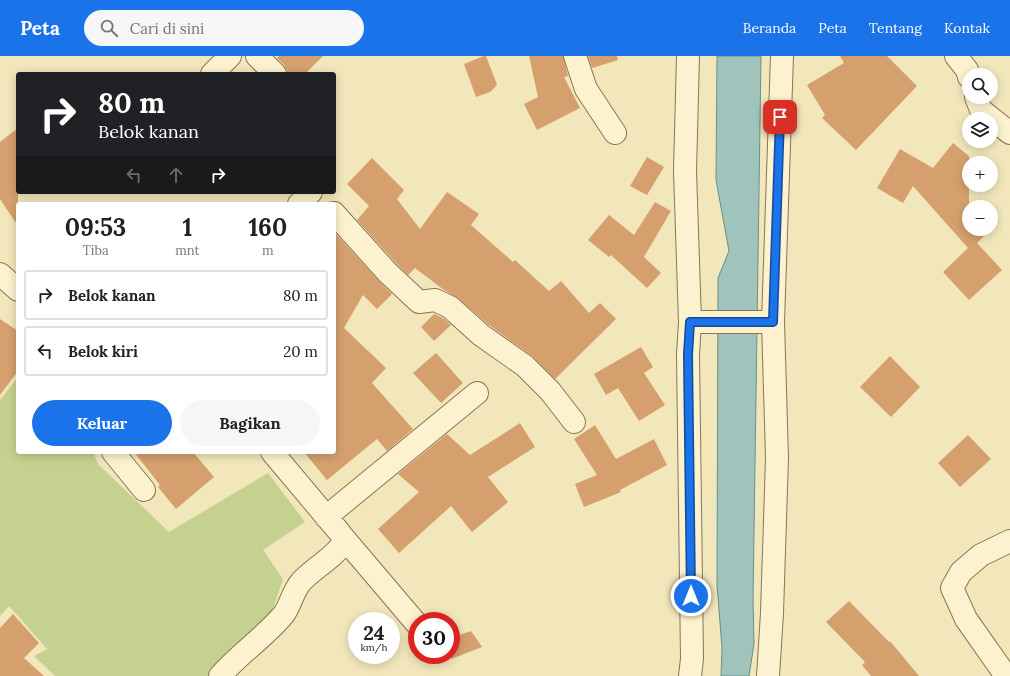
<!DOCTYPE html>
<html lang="id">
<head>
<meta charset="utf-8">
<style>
	:root { --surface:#fff; --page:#f6f6f6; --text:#202124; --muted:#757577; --line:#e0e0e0; --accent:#1a73e8 }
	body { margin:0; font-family:Lora,serif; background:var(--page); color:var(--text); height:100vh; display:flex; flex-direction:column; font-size:15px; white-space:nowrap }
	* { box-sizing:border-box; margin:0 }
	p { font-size:13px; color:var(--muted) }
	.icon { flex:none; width:22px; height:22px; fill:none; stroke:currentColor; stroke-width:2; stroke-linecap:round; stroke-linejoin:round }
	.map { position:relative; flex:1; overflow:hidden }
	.sheet { position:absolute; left:16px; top:146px; width:320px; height:252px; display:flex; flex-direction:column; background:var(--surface); border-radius:4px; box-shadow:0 2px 10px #0003 }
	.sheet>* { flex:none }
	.banner { position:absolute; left:16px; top:16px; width:320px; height:122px; border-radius:4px; box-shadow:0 2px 10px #0003; background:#202124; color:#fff; overflow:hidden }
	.buttons { position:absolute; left:962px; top:12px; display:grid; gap:8px }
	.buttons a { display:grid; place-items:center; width:36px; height:36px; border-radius:50%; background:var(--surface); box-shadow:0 2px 10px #0003; font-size:20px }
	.speed { position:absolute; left:348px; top:556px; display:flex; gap:8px; font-size:20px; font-weight:700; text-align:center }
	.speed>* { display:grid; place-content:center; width:52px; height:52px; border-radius:50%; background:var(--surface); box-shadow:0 2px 10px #0003; line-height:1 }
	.speed small { font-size:10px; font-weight:400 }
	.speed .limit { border:6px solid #d22; background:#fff; color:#111 }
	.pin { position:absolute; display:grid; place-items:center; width:34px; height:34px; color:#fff; margin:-17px; border-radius:8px; box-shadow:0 2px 6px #0006 }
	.me { position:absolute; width:44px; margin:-22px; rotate:0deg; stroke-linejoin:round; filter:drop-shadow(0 0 3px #0008) }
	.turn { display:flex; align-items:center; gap:14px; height:84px; padding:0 16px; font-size:18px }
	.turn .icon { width:52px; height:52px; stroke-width:2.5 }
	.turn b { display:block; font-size:28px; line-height:34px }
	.lanes { display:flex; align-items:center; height:38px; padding:0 16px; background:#0003; justify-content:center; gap:20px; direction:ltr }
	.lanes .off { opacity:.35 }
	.eta { display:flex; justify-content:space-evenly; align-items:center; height:68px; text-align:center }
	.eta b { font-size:24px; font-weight:800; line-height:28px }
	.primary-button { display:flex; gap:8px; margin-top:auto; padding:8px 16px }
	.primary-button a { flex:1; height:46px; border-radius:24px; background:var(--accent); color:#fff; font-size:16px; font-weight:800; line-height:46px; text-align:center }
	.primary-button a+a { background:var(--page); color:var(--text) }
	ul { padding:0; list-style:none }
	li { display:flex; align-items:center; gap:12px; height:50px; margin:0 8px 6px; padding:0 8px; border:2px solid var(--line); border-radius:4px }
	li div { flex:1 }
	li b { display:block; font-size:15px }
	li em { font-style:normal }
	header { display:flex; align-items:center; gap:24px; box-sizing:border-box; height:56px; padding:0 20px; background:var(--accent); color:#fff }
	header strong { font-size:19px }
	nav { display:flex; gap:22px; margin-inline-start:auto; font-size:14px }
	.search { width:280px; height:36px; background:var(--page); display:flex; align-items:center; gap:10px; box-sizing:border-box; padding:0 14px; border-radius:22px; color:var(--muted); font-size:15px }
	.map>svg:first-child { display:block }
	.green { fill:#c5d18f }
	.water { fill:#a0c3bb; stroke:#67918a }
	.building { fill:#d5a06d }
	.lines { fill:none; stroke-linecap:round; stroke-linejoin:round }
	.minor-casing { stroke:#8b7553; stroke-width:24 }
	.minor { stroke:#fcf2cf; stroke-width:22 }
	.route-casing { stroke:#114b97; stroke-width:10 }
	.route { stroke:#1a73e8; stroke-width:7 }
</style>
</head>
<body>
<header>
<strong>Peta</strong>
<div class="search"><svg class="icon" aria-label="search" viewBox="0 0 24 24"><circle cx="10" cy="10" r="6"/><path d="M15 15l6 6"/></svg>Cari di sini</div>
<nav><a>Beranda</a><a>Peta</a><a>Tentang</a><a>Kontak</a></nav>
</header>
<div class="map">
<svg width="1010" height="620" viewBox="0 0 1010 620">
	<rect width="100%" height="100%" fill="#f2e6bb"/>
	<path class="green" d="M18 321V396H93L98 408 169 476 268 417 305 466 263 494 283 523 272 556 209 617 208 620H55L34 600 47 593 9 550 0 560V344Z"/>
	<path class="water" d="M717 0H761L753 545 754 588 749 620H721L722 592 717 529 718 222 729 195 716 124Z"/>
	<path class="building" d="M279 0H323L305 18H287V14L284 9 277 2Z
		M484 0H486L497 29 490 36 476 41 464 8Z
		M529 0H563L568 20 564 21 580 52 537 74 524 48 538 41Z
		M588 0H617L618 4 592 12Z
		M840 0H887L917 30 856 94 822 62 825 59 807 29 844 7Z
		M18 72V170L0 143V86Z
		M953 87 969 100V147L973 151H969V173H991V171L992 172 977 187 1002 214 969 244 943 216 968 192 913 130 903 147 877 132 900 93 933 112Z
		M647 101 664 111 647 139 630 130Z
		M372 102 404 134 397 143 420 173 447 136 479 158 471 169 513 206 515 204 549 235 561 225 589 257 600 247 616 263 555 323 532 300 489 269 458 242 444 234 415 212 408 219 396 207 357 164 369 150 347 128Z
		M655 146 671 155 644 201 661 217 647 232 611 199 609 201 588 184 609 159 634 179Z
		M334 176 378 224 392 238 377 253 363 239 344 272 386 312 372 327 413 373 387 395 377 383 327 424 304 396H334Z
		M434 258 443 262 451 269 434 285 421 271Z
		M0 263 18 275V315L0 339Z
		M641 291 653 311 644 317 665 349 639 365 618 332 606 339 594 318Z
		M436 297 463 327 441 347 413 317Z
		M890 300 920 331 891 361 860 331Z
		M520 367 535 391 488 421 508 446 472 476 451 450 399 497 378 473 419 436 398 418 447 378 470 399Z
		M595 369 616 403 654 383 667 409 620 434 621 436 584 451 575 428 597 419 574 383Z
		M968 379 991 403 960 431 938 407Z
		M134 396H193L214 421 176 453 158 431 160 429Z
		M849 545 889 586 890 585 919 620H871L862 609 865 606 826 566Z
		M13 558 39 587 24 602 44 620H0V572Z
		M471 575 482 591 451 603V582Z"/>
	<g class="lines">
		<defs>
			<path id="minor" d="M257 0 275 18
				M575 0 586 33 615 77
				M688 0 685 115 690 266 688 299 692 603 690 620
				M956 0 967 14 969 21
				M212 18 230 0
				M976 41 981 54 1010 77
				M299 148 311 136
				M334 157 387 216 419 246 435 244 450 251 481 279 525 310 550 335 574 366
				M0 218 18 234
				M690 266H773
				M113 396 144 434
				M326 461 477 337
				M343 481 416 567
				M220 620C239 598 265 581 284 558 291 548 293 535 301 526 310 515 339 498 343 486 343 482 342 480 340 477L272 396
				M768 620 772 557 777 402 773 266 782 0
				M1006 620 966 563 952 532 961 516 981 499 1010 485"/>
		</defs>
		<use href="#minor" class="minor-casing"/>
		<use href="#minor" class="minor"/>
	</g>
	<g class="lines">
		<defs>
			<path id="route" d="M691 540 688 299 690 266H773L780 61"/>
		</defs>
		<use href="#route" class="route-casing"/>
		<use href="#route" class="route"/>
	</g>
</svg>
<div class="buttons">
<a><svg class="icon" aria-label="search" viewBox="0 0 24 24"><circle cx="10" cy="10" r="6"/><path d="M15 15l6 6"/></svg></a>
<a><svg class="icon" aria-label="layers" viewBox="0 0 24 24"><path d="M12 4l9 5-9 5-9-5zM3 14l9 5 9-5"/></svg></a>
<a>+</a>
<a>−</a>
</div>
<div class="speed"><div>24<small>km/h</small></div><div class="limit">30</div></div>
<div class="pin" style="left:780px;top:61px;background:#d93025"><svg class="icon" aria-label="arrive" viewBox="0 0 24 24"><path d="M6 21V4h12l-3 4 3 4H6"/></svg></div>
<svg class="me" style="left:691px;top:540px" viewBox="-20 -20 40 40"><circle r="17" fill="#1a73e8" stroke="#fff" stroke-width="3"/><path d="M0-11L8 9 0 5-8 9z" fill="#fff"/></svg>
<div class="banner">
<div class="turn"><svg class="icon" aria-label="right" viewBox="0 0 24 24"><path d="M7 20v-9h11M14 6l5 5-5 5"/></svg><div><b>80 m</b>Belok kanan</div></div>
<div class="lanes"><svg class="icon off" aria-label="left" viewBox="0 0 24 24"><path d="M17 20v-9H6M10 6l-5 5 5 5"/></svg><svg class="icon off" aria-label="ahead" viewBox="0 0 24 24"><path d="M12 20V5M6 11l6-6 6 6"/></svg><svg class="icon" aria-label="right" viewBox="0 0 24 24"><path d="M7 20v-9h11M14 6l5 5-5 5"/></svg></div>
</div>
<section class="sheet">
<div class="eta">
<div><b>09:53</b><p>Tiba</p></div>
<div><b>1</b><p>mnt</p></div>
<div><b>160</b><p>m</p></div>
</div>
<ul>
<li><svg class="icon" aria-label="right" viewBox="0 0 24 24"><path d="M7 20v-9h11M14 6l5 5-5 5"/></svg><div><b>Belok kanan</b></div><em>80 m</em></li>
<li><svg class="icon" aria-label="left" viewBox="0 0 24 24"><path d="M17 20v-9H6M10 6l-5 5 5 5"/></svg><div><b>Belok kiri</b></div><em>20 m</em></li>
</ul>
<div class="primary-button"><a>Keluar</a><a>Bagikan</a></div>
</section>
</div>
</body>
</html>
